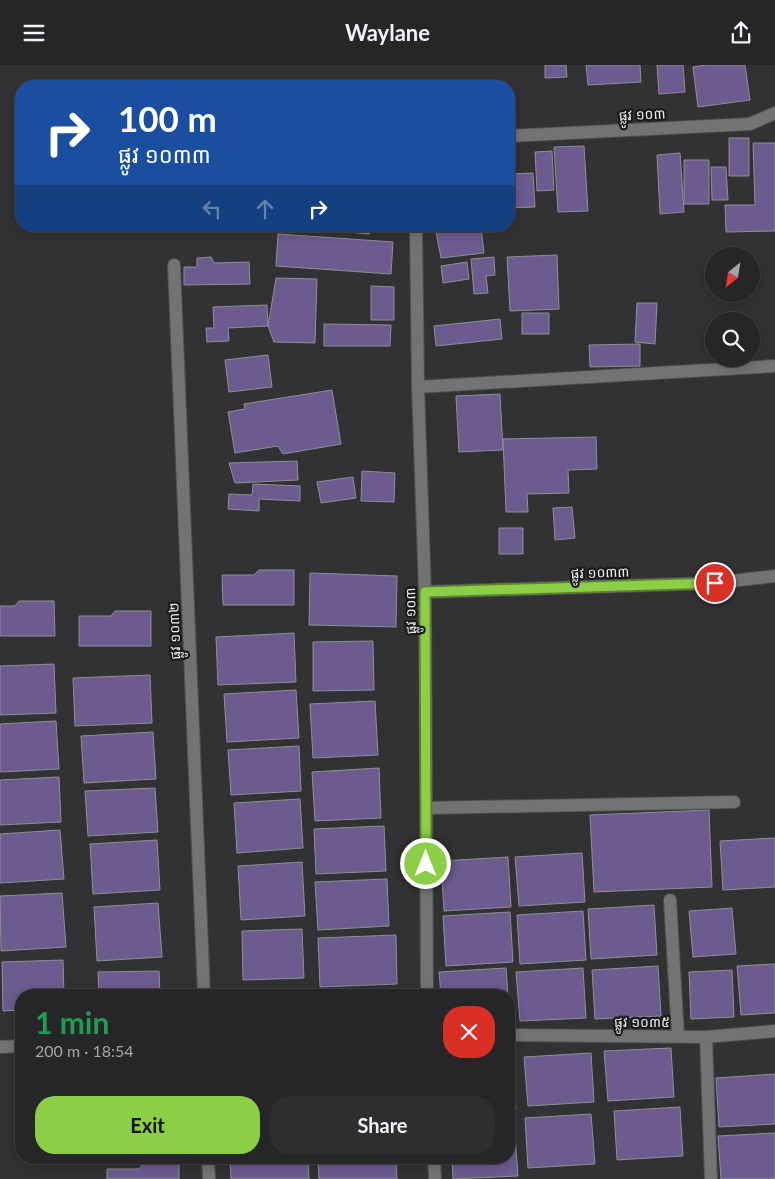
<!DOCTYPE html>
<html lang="en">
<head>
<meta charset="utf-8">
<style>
	:root { --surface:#262527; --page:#2e2d2f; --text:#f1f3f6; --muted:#a4a5a7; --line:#424244; --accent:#8cce45 }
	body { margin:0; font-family:Lato,"Noto Sans Khmer",sans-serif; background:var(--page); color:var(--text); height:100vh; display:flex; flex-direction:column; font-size:19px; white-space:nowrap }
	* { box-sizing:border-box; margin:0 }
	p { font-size:16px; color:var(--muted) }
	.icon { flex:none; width:28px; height:28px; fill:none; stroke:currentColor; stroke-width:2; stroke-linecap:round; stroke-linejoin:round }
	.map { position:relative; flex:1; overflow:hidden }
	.panel { position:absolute; left:15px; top:924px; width:500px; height:175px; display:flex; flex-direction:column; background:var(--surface); border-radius:20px; box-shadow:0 2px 12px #0003,0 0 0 1px var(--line) }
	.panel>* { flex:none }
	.banner { position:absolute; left:15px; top:15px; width:500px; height:152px; border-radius:20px; box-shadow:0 2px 12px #0003,0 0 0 1px var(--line); background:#1a4fa0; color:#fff; overflow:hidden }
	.needle { width:32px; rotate:210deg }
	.fabs { position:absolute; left:705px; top:182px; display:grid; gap:10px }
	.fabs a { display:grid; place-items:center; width:55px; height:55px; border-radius:50%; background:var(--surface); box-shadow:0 2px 12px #0003,0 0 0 1px var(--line); font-size:25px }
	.pin { position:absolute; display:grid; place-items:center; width:42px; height:42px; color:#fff; margin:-21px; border:2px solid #fff; border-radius:50%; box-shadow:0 1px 5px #0007 }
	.me { position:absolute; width:55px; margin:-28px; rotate:0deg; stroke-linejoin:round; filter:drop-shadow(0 0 4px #0008) }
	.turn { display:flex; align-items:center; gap:18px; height:105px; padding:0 20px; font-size:22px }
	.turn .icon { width:65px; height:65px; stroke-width:2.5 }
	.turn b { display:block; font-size:35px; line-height:42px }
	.lanes { display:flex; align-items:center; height:48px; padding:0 20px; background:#0003; justify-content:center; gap:25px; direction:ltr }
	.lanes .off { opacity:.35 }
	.round { display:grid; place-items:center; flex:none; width:52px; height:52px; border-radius:20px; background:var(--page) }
	.summary { display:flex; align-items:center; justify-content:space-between; height:85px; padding:0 20px }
	h1 { font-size:30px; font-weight:700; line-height:38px; color:#1e9e55 }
	.action { display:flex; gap:10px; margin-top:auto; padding:10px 20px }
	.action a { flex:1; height:58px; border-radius:20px; background:var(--accent); color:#111; font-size:20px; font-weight:700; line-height:58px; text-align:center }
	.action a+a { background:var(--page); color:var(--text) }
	header { display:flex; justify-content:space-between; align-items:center; height:65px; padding:0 20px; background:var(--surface); font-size:22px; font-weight:700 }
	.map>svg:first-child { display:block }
	.building { fill:#6b5b8f; stroke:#909093 }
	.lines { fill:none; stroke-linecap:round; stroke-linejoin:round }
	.minor-casing { stroke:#504f51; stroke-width:14 }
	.minor { stroke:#727372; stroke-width:12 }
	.route-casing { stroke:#5b862d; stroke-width:12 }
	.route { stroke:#8cce45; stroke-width:9 }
	.labels { text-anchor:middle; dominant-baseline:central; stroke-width:4.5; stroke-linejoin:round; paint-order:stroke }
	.street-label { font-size:14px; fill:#ebeaec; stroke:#1a191b }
</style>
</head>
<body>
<header><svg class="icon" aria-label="menu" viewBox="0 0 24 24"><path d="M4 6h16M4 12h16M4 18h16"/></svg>Waylane<svg class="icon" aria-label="share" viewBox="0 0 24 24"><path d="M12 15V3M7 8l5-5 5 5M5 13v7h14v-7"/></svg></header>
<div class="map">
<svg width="775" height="1114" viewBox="0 0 775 1114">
	<rect width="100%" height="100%" fill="#323134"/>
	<path class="building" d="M545 0H566L567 12 545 13Z
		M586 0H640L641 17 588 20Z
		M657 0H683L685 27 659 29Z
		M706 0H745L750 35 698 42 693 2Z
		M729 73H749V111H729Z
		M753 78H775V166L726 167 725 140H755Z
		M584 81 588 146 558 147 554 82Z
		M552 86 554 125 537 126 535 87Z
		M680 88 684 147 660 149 657 90Z
		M684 95H709V139H684Z
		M711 102H726L728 135H712Z
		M533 108 535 142 509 143V109Z
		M317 161H396V166L371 165 369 169 316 164Z
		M481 161 484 188 441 193 436 167Z
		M278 169 393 177 391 209 276 201Z
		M557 190 559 244 510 246 507 192Z
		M211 192 214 198 249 197 250 219 184 220V202H197V193Z
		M494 192 495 210 486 211 488 228 474 229 471 194Z
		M467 197 469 214 443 218 441 201Z
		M276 213 317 214 315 278 274 277 268 261Z
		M371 221 394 222V255H371Z
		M637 238H657L655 279 635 277Z
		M267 240 268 261 228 263 229 276 207 277 206 263H214L213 242Z
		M522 248H549V269H522Z
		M500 254 502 274 436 281 434 261Z
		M324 259 391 260 390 281H324Z
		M640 279V301L590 302 589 280Z
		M268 290 272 322 229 327 225 295Z
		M332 325 341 379 283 389 278 381 235 388 228 347 245 344 244 339Z
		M500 329 503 385 459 387 456 331Z
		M596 372 597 404 568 405 569 428 527 429 528 447H506L503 374Z
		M297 396 298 415 235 418 229 398Z
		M362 406 395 408 394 437 361 436Z
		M353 412 356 433 321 438 317 417Z
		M253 419 300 421V436L259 434V446L228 444 229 429 252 430Z
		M572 442 575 473 555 475 553 443Z
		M499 463H523V489H499Z
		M259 505H294V540H223L222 510H254Z
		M310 508 397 511 396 562 309 560Z
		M19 536H54L55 571H0V541H15Z
		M115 546H151V581H79V551H111Z
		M294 568 296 617 218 620 216 572Z
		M373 576 374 625 313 626V577Z
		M54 599 56 648 0 650V601Z
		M150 610 152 658 75 661 73 613Z
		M296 625 299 673 227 677 224 629Z
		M375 636 378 690 313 693 310 639Z
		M56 656 59 704 0 707V659Z
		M153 667 156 714 84 718 81 671Z
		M299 681 301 726 231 730 228 685Z
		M379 703 381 753 315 756 312 707Z
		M59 712 61 757 0 760V715Z
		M155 723 158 767 88 771 85 726Z
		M300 734 303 783 237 788 234 738Z
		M709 745 712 822 594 827 590 750Z
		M384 761 386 806 316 809 314 764Z
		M60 765 64 814 0 818V769Z
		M775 773V822L723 825 720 776Z
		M157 775 160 825 93 829 90 779Z
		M582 788 585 837 519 841 515 792Z
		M508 792 511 842 444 846 441 796Z
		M302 797 305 851 241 855 238 801Z
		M387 814 389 861 318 865 315 817Z
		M62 828 66 882 1 886 0 831Z
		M158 838 162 892 97 896 94 842Z
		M654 840 657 890 591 894 588 844Z
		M732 843 736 889 693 892 689 846Z
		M583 846 586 895 520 899 517 850Z
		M510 847 513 897 446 901 443 851Z
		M302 864 304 913 243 915 242 866Z
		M396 870 397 919 320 922 318 873Z
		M63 895 64 930H21V945L3 946 2 897Z
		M775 899V948L741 950 737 901Z
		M658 901 661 951 595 954 592 905Z
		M506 903 508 930H441L439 907Z
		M583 903 586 953 520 956 516 907Z
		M732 905 734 952 691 954 689 907Z
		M159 906 160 930H99L98 907Z
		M671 983 674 1032 608 1036 604 986Z
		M591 988 594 1037 528 1041 524 992Z
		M512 994 516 1044H509V995Z
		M775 1009V1059L719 1062 716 1013Z
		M680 1042 683 1091 617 1095 614 1046Z
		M591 1049 595 1099 528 1103 525 1053Z
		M514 1057 518 1111 453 1114 452 1092H509V1058Z
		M775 1068V1114H721L718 1071Z
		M103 1092H160V1095H103Z
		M269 1092H308L309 1114H231L230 1094Z
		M360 1092H396L397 1114H319L318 1094Z
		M143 1099H179V1114H107V1104H139Z"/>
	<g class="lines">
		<defs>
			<path id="minor" d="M509 71 750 59 775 48
				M416 161 418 322 425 527 427 930
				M174 200 204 930
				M418 322 775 301
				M425 527 715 518 775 511
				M426 743 734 737
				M670 835 678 971
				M509 970 706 972 775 966
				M706 972 711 1114
				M0 982 21 981
				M208 1092 209 1114
				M434 1092 435 1114"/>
		</defs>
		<use href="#minor" class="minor-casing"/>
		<use href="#minor" class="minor"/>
	</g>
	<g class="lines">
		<defs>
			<path id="route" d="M426 799 425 527 715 518"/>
		</defs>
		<use href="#route" class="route-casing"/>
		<use href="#route" class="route"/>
	</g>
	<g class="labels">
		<g class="street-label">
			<text transform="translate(642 49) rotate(-3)">ផ្លូវ ១០៣</text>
			<text transform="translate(600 507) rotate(-2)">ផ្លូវ ១០៣៣</text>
			<text transform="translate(410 546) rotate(-91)">ផ្លូវ ១០៣</text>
			<text transform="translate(174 566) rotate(-92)">ផ្លូវ ១០៣២</text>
			<text x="642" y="956">ផ្លូវ ១០៣៥</text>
		</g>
	</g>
</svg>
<div class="fabs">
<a><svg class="needle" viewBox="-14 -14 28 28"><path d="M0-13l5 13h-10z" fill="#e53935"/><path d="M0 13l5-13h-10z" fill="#a4a5a7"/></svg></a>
<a><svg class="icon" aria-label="search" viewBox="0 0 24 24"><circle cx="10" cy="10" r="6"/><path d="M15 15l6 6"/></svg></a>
</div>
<div class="pin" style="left:715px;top:518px;background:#d93025"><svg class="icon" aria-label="arrive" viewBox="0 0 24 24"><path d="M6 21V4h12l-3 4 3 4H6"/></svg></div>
<svg class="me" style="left:426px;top:799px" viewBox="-20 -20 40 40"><circle r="17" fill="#8cce45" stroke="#fff" stroke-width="3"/><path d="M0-11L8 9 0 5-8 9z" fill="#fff"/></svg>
<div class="banner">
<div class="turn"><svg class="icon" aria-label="right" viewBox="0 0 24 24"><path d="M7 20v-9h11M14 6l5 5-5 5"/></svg><div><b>100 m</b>ផ្លូវ ១០៣៣</div></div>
<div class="lanes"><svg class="icon off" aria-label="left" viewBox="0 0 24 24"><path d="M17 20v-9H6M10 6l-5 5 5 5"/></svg><svg class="icon off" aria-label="ahead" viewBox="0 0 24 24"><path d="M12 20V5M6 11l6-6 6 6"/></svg><svg class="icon" aria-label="right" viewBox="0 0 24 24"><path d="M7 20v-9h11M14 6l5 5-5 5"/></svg></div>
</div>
<section class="panel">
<div class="summary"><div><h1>1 min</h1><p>200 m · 18:54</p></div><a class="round" style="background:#d93025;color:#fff"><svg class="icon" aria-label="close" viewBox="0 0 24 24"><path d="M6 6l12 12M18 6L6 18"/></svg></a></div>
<div class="action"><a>Exit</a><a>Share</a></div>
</section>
</div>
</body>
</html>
